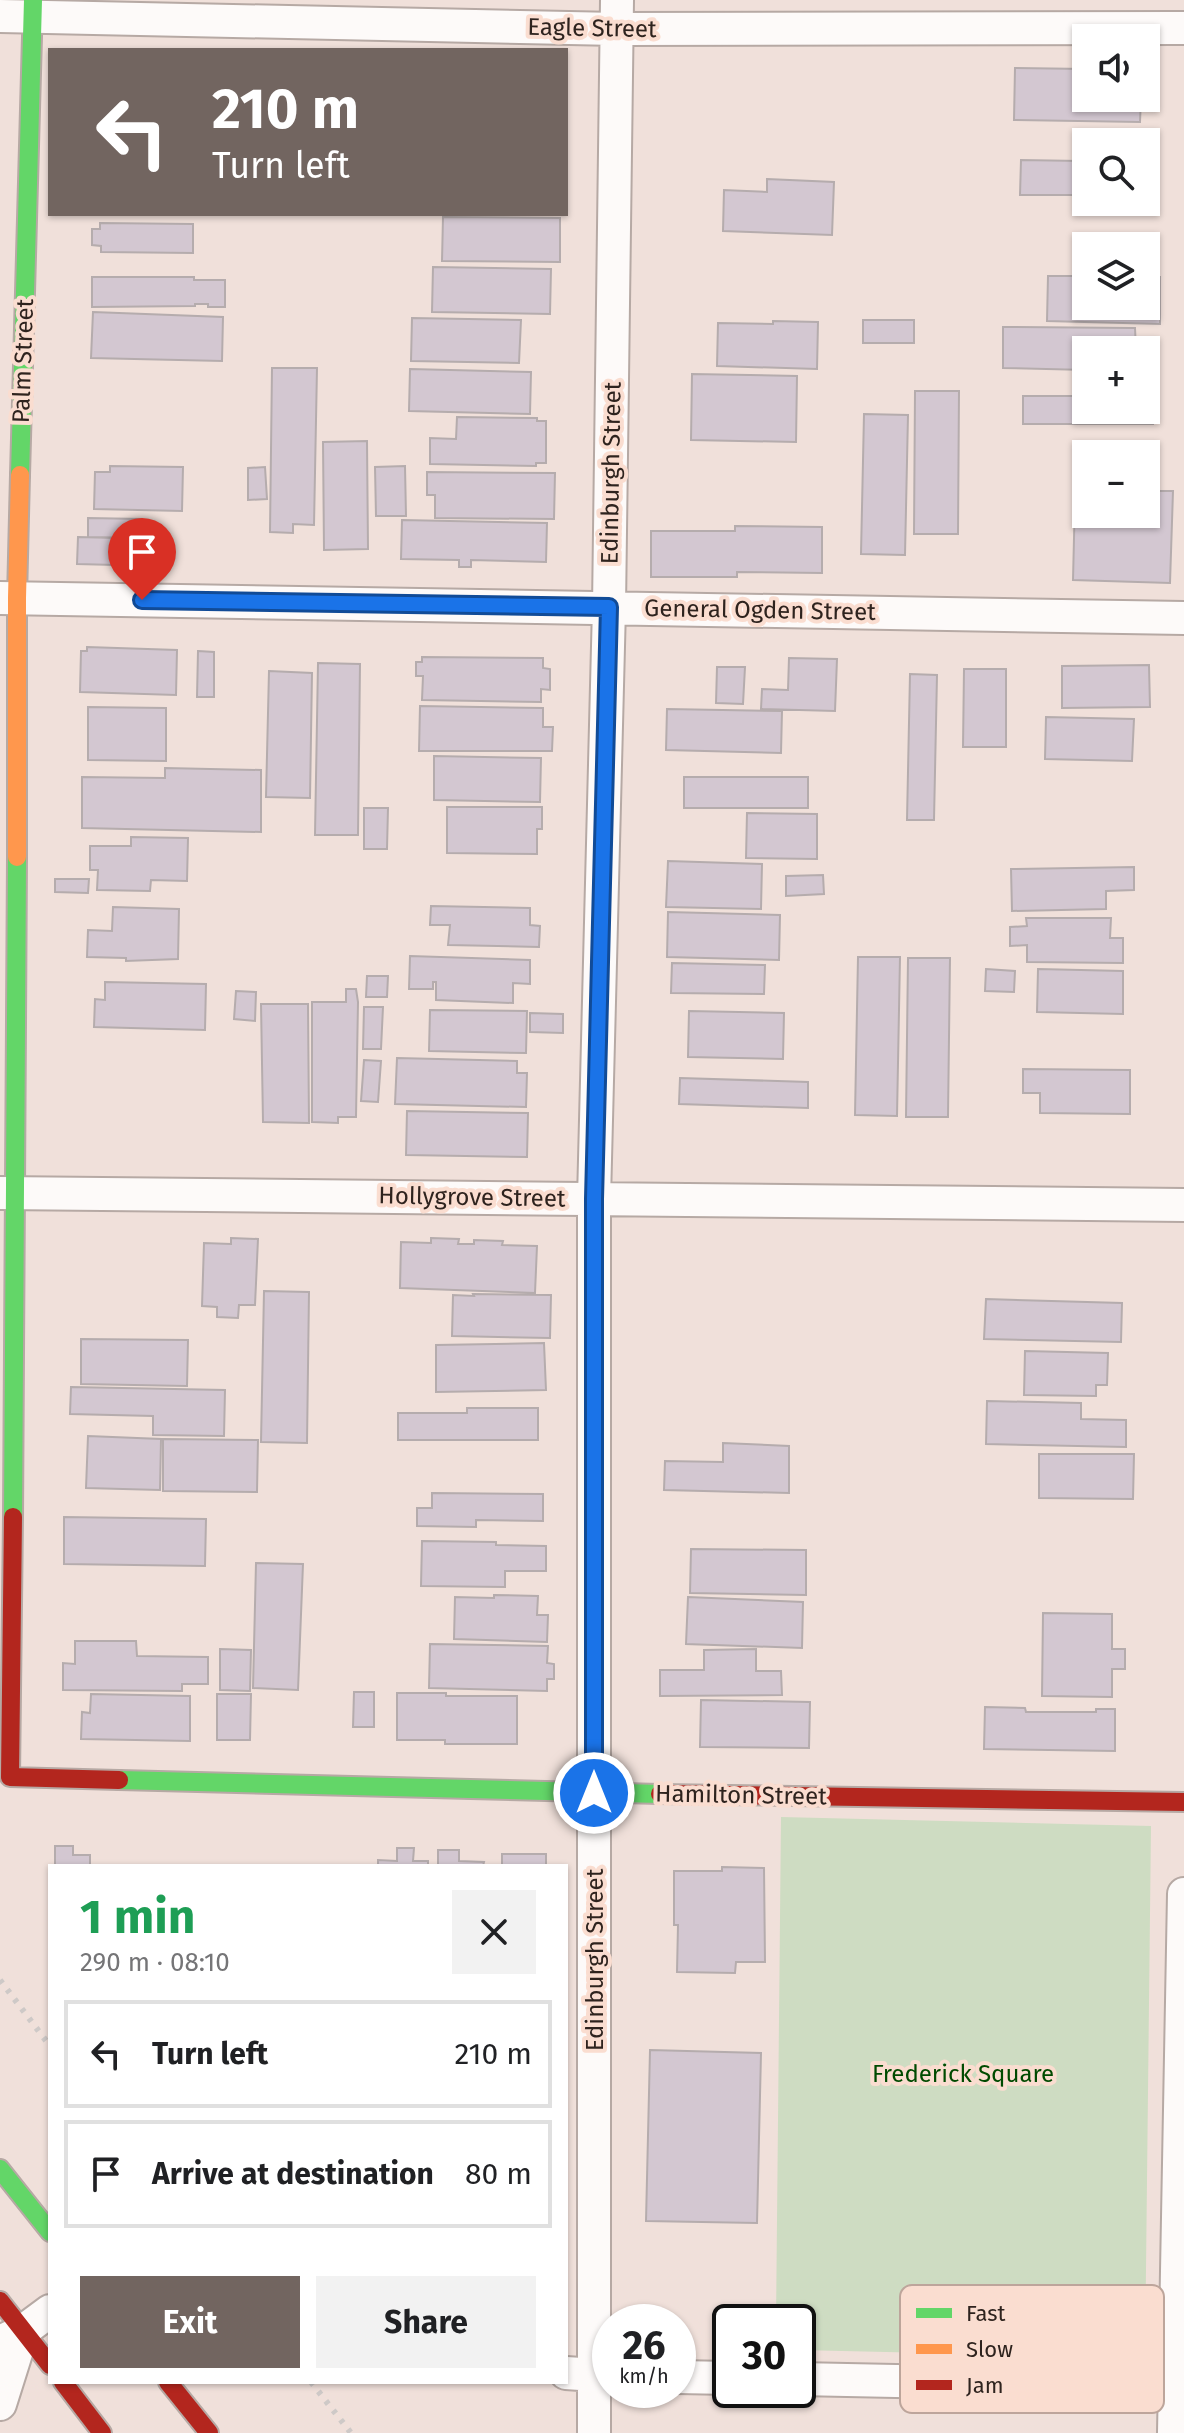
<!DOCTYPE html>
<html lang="en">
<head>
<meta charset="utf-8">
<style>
	:root { --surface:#fff; --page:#f2f2f2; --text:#202124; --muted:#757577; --line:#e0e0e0; --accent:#726560 }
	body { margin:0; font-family:"Fira Sans",sans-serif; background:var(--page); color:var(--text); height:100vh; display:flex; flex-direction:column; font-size:30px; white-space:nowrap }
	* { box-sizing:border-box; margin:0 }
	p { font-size:26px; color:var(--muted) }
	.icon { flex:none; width:44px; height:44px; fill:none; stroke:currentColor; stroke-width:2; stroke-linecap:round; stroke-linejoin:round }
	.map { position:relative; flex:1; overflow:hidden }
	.side { position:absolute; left:48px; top:1864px; width:520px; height:520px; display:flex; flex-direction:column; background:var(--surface); border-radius:0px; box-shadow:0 2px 6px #0004 }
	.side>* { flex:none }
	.banner { position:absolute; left:48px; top:48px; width:520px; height:168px; border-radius:0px; box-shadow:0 2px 6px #0004; background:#726560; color:#fff; overflow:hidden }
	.controls { position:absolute; left:1072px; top:24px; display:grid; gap:16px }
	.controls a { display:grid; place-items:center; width:88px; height:88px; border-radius:0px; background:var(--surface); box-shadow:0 2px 6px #0004; font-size:40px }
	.speed { position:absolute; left:592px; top:2304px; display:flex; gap:16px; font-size:40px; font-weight:700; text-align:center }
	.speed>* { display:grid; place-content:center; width:104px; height:104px; border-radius:50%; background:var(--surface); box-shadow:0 2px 6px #0004; line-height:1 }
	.speed small { font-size:20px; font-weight:400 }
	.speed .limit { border:4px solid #111; border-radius:12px; background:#fff; color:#111 }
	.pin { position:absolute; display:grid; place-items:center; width:68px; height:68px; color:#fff; margin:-82px -34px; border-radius:50% 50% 50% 0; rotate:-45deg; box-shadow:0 0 8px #0007 }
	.pin .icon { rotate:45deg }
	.me { position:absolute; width:88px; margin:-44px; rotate:0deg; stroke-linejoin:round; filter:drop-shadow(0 0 6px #0008) }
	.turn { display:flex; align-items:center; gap:28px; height:168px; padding:0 32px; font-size:36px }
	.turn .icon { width:104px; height:104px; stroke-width:2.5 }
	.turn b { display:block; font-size:56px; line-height:68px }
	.round { display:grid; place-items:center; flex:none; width:84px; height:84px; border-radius:0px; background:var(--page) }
	.summary { display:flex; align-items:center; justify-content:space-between; height:136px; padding:0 32px }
	h1 { font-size:48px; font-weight:700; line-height:60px; color:#1e9e55 }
	.primary-button { display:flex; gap:16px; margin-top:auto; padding:16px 32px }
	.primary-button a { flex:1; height:92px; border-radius:0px; background:var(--accent); color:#fff; font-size:32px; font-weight:700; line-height:92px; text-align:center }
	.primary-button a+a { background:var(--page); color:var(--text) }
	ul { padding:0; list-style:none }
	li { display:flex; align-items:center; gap:24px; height:108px; margin:0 16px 12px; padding:0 16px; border:4px solid var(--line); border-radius:0px }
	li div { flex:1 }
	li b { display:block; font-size:30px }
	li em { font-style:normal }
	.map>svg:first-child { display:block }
	.green { fill:#cedcc2 }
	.building { fill:#d3c7d1; stroke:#b5acad; stroke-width:2 }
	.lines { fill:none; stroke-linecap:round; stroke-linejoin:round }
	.street-casing { stroke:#b6a9a4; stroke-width:36 }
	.fast-casing { stroke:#b6a9a4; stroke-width:22 }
	.slow-casing { stroke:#b6a9a4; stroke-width:22 }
	.jam-casing { stroke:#b6a9a4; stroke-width:22 }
	.street { stroke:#fdfaf9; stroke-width:32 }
	.fast { stroke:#63d668; stroke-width:18 }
	.slow { stroke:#ff974d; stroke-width:18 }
	.jam { stroke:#b3261e; stroke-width:18 }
	.rail { stroke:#cec9c7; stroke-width:6; stroke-dasharray:4 8; stroke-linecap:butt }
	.route-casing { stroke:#114b97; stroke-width:20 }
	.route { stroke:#1a73e8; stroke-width:14 }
	.labels { text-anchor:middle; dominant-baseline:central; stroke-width:8; stroke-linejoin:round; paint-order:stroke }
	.street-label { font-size:24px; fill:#2e231e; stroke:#faddd0 }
	.park-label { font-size:24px; fill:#004a00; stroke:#faddd0 }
	.key { fill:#faddd0; stroke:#bda59b; stroke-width:2 }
	.key-label { font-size:22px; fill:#2e231e }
</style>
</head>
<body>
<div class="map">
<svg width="1184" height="2433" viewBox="0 0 1184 2433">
	<rect width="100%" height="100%" fill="#f0e0da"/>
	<path class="green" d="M781 1817 1151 1826 1145 2358 798 2350V2322H776Z"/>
	<path class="building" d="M1015 68 1086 69V98H1141L1140 122 1014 120Z
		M1080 147H1086V195H1020L1021 160 1080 161Z
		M767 179 834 182 832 235 723 231 724 190 767 192Z
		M443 217 560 218V262L442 261Z
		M100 223 193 224V253L101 252V246L92 245V229H100Z
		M433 267 551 269 550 314 432 312Z
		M1048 276H1086V306H1146V277H1160V324L1047 321Z
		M92 277H194V280H225V307H208V304H195V306L92 307Z
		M93 312 223 317 222 361 91 358Z
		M412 318 521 320 519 363 411 361Z
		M863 320H914V343H863Z
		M773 321 818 322 817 369 717 366 718 323 773 324Z
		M1003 327 1135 328 1136 350H1086V370L1003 368Z
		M272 368H317L314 525 293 524V533L270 532Z
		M410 369 531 372 530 414 409 411Z
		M692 374 797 376 796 442 691 440Z
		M915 391H959L958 534H914Z
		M1023 396H1086V410H1146V397H1153V424H1023Z
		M864 414 908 415 905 555 861 554Z
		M457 417 537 418V421H546V463H536V466L430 464V438L456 439Z
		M367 441 368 549 324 550 323 442Z
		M110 466 183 467 182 511 94 509 95 472H110Z
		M405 466 406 516H376L375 467Z
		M265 467 267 499 248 500V468Z
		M427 472 555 473 554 519 435 518V495H427Z
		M1157 491H1173L1170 583 1073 580 1075 497H1086V514H1146V498L1157 499Z
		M88 518 142 519V538L88 537Z
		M402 520 547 523 546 562 471 560V567H459V560L401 559Z
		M735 526 822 527V573L737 572V577H651V531H735Z
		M78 537 154 539V566L77 564Z
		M87 647 177 650 176 695 80 692 81 651H87Z
		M198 651 214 652V697H197Z
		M422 657 543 658V668L550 669V690L541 689V702L422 700 423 676H416V662H422Z
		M789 658 837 659 835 711 761 709 762 689 788 690Z
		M318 663 360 664 358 835H315Z
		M1149 665 1150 707 1062 708V666Z
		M717 667H745L743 704 716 703Z
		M964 669H1006V747H963Z
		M269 671 312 673 310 798 266 797Z
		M910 674 937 675 934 820H907Z
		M420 706 543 708V727H553L552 751H419Z
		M88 707 166 708V761L88 760Z
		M667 709 782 711 781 753 666 750Z
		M1046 717 1134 719 1132 761 1045 759Z
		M434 756 541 758 540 802 434 800Z
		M165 768 261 770V832L82 828V777L165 778Z
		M684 777H808V808H684Z
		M447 807H542V829H537V854L447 853Z
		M364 808H388L387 849H364Z
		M747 813 817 814V859L746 858Z
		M131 837 188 838 187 881 151 880 150 891 97 890 98 870H90V846H131Z
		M668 861 762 864 761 909 666 907Z
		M1134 867V890L1106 891V909L1012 911 1011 869Z
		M823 875 824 894 786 896V876Z
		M55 879H89L88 893 55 892Z
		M431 906 530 908V925L540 926 539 947 448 945 450 925H430Z
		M113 907 179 909 178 959 126 961V958L87 957 88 930 112 931Z
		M668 912 780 915 779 960 667 957Z
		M1026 918H1111L1110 938H1123V963L1027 962V945L1010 946V927L1027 926Z
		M410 956 530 960V984L513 983V1003L436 1000V982H433V989H409Z
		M858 957H900L897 1116 855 1115Z
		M908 958H950L948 1117H906Z
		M672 963 765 965 764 994 671 993Z
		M986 969 1015 971 1014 992 985 991Z
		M1038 969 1123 971V1014L1037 1012Z
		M367 976H388L387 997H366Z
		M105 982 206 984 205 1030 94 1027 95 999 105 1000Z
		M346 989H356L358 1002 356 1117H338V1123L312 1122V1002H346Z
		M236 991 256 992 255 1021 234 1019Z
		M261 1004H308L309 1123 263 1122Z
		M364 1007H383L381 1049H363Z
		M430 1010 527 1011 526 1053 429 1051Z
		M689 1011 784 1013 783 1059 688 1057Z
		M530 1013 563 1014V1033L530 1032Z
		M397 1058 517 1061V1073H527L526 1107 395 1104Z
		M364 1060 381 1061 378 1102 361 1101Z
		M1023 1069 1130 1070V1114L1040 1113V1093H1023Z
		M680 1078 808 1082V1108L679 1104Z
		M407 1111 528 1113 527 1157 406 1155Z
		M231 1238 258 1239 255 1305H239L238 1318 217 1317V1307L202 1306 204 1243 231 1244Z
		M431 1238 459 1239 458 1244H474V1240L503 1241 502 1245 537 1246 535 1293 400 1288 401 1242 431 1243Z
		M264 1291 309 1292 307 1443 261 1442Z
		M473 1294 551 1295 550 1338 452 1336 453 1295 474 1296Z
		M986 1299 1122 1303 1121 1342 984 1339Z
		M81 1339 188 1340 187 1386 81 1384Z
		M544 1343 546 1390 436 1392V1345Z
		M1025 1351 1108 1353 1107 1385H1096V1396L1024 1395Z
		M71 1387 225 1390 224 1436 153 1435V1416L70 1414Z
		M987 1401 1081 1403V1419L1126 1420V1447L986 1444Z
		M467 1408H538V1440H398V1413H467Z
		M88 1436 161 1439 160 1490 86 1488Z
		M163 1439 258 1440 257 1492 163 1491Z
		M723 1443 789 1446V1493L664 1490 665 1461 723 1462Z
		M1039 1454H1134L1133 1499 1039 1498Z
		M432 1493 543 1494V1521L476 1520V1527L417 1526V1508H432Z
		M64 1517 206 1519 205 1566 64 1564Z
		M422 1541 496 1542V1545L546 1546V1571H505V1587L421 1586Z
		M691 1549 806 1550V1595L690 1593Z
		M256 1563 303 1564 298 1690 253 1688Z
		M494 1595 538 1596 537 1615H548L547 1642 454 1639 455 1597 494 1598Z
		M688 1597 803 1602 802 1648 686 1644Z
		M1043 1613 1112 1614V1649H1125V1669H1112V1697L1042 1696Z
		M75 1641H136L137 1656 208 1657V1684H182V1691L63 1690V1663L75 1664Z
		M430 1644 548 1646 547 1663 554 1664V1679H547V1691L429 1688Z
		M220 1649 251 1650 250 1691 220 1690Z
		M756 1649V1671H781L782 1695 660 1696V1670H704V1650Z
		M354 1692H374V1727H353Z
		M397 1693H446V1696H517V1744H445V1740H397Z
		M91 1694 190 1696V1741L81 1739 82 1712 90 1713Z
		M217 1694H251L250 1740H217Z
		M701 1700 810 1702 809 1748 700 1747Z
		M985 1707 1025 1708 1026 1712H1096V1709H1115V1751L984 1749Z
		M55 1846H73V1855H90V1865L95 1866H55Z
		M397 1848H414L413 1861H428V1866H378V1860L397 1861Z
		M438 1850H459V1861L484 1862 483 1866H438Z
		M502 1854H546V1866H502Z
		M722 1867 764 1868 765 1962H736L735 1973 677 1972 678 1925H674V1871H722Z
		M650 2050 761 2053 757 2223 646 2221Z"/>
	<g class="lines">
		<defs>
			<path id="street" d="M0 16 617 29 1184 28
				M0 598 1184 618
				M0 1193 1184 1205
				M6 2339 23 2331 50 2311
				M566 2373 610 2376
				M678 2377 730 2378
				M798 2379 1184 2387
				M0 2404 23 2331
				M594 2433V1199L609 607 617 0
				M1174 2433 1184 1894"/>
			<path id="fast" d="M20 475 33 0
				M13 1517 17 857
				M119 1780 660 1794
				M0 2169 50 2232"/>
			<path id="slow" d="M17 857V598L20 475"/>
			<path id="jam" d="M13 1517 10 1777 119 1780
				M660 1794 1184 1802
				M0 2301 50 2365
				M63 2382 102 2433
				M168 2382 209 2433"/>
		</defs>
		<use href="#street" class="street-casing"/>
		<use href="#fast" class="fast-casing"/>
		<use href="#slow" class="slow-casing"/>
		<use href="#jam" class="jam-casing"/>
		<use href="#street" class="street"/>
		<use href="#fast" class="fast"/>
		<use href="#slow" class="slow"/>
		<use href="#jam" class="jam"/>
		<path class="rail" d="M0 1980 50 2046
			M311 2382 351 2433"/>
	</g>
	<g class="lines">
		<defs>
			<path id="route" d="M142 600 609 607 594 1199V1793"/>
		</defs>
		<use href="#route" class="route-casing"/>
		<use href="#route" class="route"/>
	</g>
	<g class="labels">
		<g class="street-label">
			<text transform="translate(592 28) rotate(1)">Eagle Street</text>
			<text transform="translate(23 361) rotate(-88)">Palm Street</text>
			<text transform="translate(611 473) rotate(-89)">Edinburgh Street</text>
			<text transform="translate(760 610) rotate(1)">General Ogden Street</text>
			<text transform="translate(472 1197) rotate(1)">Hollygrove Street</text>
			<text transform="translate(741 1795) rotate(1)">Hamilton Street</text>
			<text transform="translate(595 1960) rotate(-90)">Edinburgh Street</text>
		</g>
		<g class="park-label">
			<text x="963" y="2074">Frederick Square</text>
		</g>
	</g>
	<rect x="900" y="2285" width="264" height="128" rx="12" class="key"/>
	<rect x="916" y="2308" width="36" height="10" fill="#63d668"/>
	<rect x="916" y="2344" width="36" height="10" fill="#ff974d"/>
	<rect x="916" y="2380" width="36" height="10" fill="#b3261e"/>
	<g class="key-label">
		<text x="966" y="2321">Fast</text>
		<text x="966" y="2357">Slow</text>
		<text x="966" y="2393">Jam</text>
	</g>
</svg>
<div class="controls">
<a><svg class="icon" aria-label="sound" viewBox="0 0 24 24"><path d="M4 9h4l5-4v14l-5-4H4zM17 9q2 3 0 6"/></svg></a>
<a><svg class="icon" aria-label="search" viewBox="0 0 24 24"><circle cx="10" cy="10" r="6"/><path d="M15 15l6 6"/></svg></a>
<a><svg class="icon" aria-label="layers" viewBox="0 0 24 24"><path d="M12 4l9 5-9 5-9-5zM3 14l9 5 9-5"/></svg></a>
<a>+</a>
<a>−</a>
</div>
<div class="speed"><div>26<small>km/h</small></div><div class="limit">30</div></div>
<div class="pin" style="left:142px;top:600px;background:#d93025"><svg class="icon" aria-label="arrive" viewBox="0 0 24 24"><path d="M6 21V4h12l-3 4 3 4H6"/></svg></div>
<svg class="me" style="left:594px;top:1793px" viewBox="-20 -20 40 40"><circle r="17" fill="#1a73e8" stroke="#fff" stroke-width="3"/><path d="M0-11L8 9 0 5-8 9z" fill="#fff"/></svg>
<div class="banner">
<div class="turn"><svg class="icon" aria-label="left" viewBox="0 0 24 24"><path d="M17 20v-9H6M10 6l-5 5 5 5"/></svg><div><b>210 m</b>Turn left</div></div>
</div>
<section class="side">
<div class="summary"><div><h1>1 min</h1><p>290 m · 08:10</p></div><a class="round"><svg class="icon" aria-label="close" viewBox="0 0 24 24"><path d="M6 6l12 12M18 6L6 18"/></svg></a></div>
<ul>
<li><svg class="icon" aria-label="left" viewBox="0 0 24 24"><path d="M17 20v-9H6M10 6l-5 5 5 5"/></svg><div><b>Turn left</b></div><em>210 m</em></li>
<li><svg class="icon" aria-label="arrive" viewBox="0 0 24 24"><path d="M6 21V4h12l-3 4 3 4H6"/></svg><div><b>Arrive at destination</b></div><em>80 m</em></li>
</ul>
<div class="primary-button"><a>Exit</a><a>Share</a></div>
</section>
</div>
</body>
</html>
